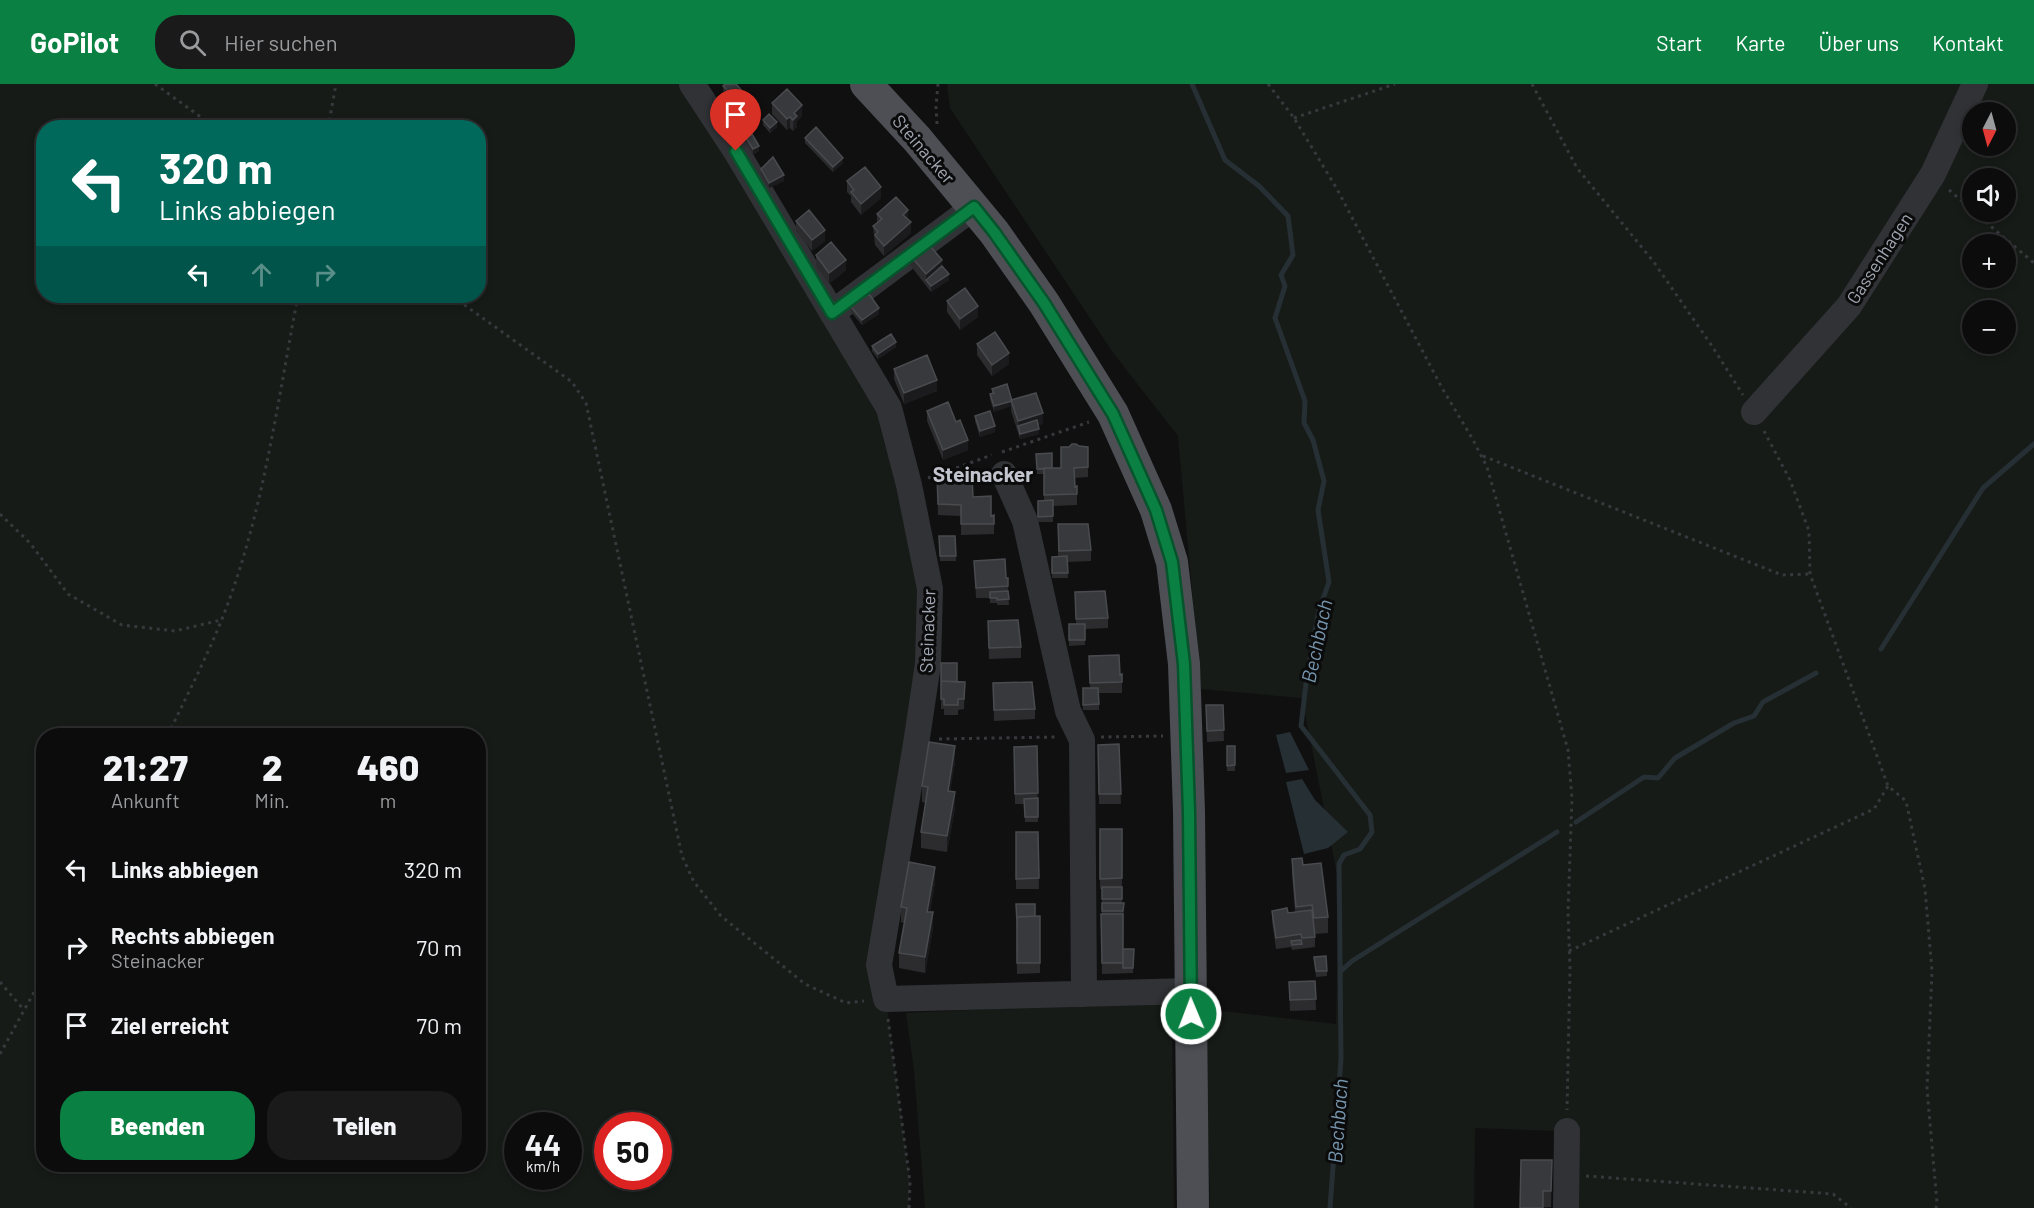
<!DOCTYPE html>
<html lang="de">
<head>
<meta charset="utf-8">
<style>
	:root { --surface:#0c0c0d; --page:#1a1a1b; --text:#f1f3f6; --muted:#9a9b9d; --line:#2c2c2e; --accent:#0b8043 }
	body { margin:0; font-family:Barlow,sans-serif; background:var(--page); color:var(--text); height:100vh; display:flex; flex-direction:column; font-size:22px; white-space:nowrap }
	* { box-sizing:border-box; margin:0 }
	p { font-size:20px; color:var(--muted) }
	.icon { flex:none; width:33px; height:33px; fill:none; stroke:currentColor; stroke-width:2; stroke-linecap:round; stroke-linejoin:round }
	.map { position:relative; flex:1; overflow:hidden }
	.side { position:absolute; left:36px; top:644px; width:450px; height:444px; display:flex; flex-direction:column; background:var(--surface); border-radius:24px; box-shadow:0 3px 9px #0003,0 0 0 2px var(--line) }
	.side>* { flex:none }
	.banner { position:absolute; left:36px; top:36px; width:450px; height:183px; border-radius:24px; box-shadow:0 3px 9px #0003,0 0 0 2px var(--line); background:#00695c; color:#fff; overflow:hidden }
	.needle { width:39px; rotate:186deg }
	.tools { position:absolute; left:1962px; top:18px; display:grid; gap:12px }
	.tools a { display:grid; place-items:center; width:54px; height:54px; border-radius:50%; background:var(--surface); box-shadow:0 3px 9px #0003,0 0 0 2px var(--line); font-size:30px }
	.speed { position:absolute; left:504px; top:1028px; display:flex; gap:12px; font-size:30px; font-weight:700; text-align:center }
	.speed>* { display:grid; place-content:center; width:78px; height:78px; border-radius:50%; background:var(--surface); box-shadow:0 3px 9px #0003,0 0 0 2px var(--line); line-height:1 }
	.speed small { font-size:15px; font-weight:400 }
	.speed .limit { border:9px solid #d22; background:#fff; color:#111 }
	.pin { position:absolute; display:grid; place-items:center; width:51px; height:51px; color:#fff; margin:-62px -26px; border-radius:50% 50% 50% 0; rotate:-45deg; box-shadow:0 0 6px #0007 }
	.pin .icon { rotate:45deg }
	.me { position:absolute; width:66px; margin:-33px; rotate:359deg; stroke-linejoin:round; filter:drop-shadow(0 0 4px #0008) }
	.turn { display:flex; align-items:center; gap:21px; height:126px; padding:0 24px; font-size:27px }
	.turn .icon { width:78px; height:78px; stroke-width:2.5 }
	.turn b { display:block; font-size:42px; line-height:51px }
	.lanes { display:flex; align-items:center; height:57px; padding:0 24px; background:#0003; justify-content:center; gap:30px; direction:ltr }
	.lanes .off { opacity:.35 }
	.eta { display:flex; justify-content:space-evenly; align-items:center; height:102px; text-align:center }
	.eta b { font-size:36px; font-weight:800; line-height:42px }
	.primary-button { display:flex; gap:12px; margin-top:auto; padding:12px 24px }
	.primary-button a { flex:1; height:69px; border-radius:24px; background:var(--accent); color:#fff; font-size:24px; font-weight:800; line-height:69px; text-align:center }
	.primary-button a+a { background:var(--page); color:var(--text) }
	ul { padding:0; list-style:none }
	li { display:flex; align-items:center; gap:18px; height:78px; padding:0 24px }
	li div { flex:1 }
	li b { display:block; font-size:22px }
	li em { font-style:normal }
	header { display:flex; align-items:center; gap:36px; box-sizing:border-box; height:84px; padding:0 30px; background:var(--accent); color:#fff }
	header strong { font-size:28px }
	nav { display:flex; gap:33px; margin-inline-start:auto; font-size:21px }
	.search { width:420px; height:54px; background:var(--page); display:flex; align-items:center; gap:15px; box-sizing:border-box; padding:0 21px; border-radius:24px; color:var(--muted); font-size:22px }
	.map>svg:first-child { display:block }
	.green { fill:#161b17; fill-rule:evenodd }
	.water { fill:#262f34 }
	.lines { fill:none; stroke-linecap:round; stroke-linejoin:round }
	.stream { stroke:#262f34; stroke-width:5 }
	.path { stroke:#37393d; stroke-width:3; stroke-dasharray:3 4.5; stroke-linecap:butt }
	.minor { stroke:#313236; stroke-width:26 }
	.major { stroke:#4d4f55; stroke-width:32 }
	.wall { fill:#2c2c2f }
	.shaded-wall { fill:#1b1b1d }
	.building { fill:#38393d; stroke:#494b4f; stroke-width:1.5 }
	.route-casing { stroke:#07532c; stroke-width:15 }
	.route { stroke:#0b8043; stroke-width:10 }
	.labels { text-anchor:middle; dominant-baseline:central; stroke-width:6; stroke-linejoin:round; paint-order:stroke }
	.street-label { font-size:18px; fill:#a1a7b2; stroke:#0b0b0c }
	.water-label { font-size:20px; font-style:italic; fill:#7796ae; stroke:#0b0b0c }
	.quarter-label { font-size:21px; font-weight:bold; fill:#c2c5ce; stroke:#0b0b0c }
</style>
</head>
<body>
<header>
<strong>GoPilot</strong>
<div class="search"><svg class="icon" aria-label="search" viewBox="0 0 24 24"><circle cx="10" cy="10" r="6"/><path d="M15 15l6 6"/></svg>Hier suchen</div>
<nav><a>Start</a><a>Karte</a><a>Über uns</a><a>Kontakt</a></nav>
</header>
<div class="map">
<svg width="2034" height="1124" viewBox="0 0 2034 1124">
	<rect width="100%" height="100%" fill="#101011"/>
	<path class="green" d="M0 0H684L889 324 930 505 886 915 910 1098 909 1124H0ZM44 44H478V212H44ZM44 651H478V1080H44ZM518 1041H568V1092H518ZM608 1041H658V1092H608Z
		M947 0H2034V1124H1556L1557 1047 1475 1044 1474 1124H1210L1205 925 1336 940 1339 800 1302 614 1201 605 1178 352 1114 270 950 24ZM1972 28H2006V62H1972ZM1972 94H2006V128H1972ZM1972 160H2006V194H1972ZM1972 226H2006V260H1972Z
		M1165 917 1172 928 1174 1124H925L914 986 906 929Z"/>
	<path class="water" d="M1290 648 1309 686 1286 689 1276 651Z
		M1302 695 1315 716 1348 748 1328 764 1304 770 1286 698Z"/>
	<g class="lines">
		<path class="stream" d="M1192 0 1225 76 1259 102 1288 132 1293 171 1281 191 1285 202 1275 234 1305 317 1304 339 1313 356 1324 397 1318 426 1329 498 1319 526 1307 591 1301 642 1370 731 1372 748 1360 765 1344 771 1339 780 1341 975 1330 1124
			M1881 565 1983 404 2034 360
			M1576 738 1644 693 1658 694 1675 674 1734 639 1754 632 1763 618 1816 589
			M1341 887 1352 877 1557 748"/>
		<path class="path" d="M155 0 216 44
			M1268 0 1294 34 1337 105 1442 304 1472 354 1487 383 1568 666 1572 714 1568 828 1570 884 1567 1026
			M1532 0 1577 84 1653 177 1712 262 1743 311
			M1294 34 1395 0
			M937 40 936 23 938 0
			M328 44 336 0
			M1949 106 1972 126
			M1974 128 2034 179
			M452 212 572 298 586 319 682 772 694 798 721 832 805 900 846 919 864 917
			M1764 347 1790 396 1809 447 1810 490 1888 702 1906 717 1925 805 1932 887 1927 1005 1937 1119 1936 1124
			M1002 368 1089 338
			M1483 372 1782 491 1810 490
			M928 394 992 371
			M0 430 30 459 68 510 122 541 175 547 221 536
			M168 651C186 613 206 575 222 535 263 432 277 320 298 212
			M1101 653 1163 652
			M939 655 1058 653
			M1569 867 1874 725 1888 702
			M0 898 24 926
			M888 935 910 1098 909 1124
			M0 970 44 890
			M1586 1092 1833 1110 1851 1124"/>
		<path class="minor" d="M692 0 736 67 889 324 909 401 930 505 928 580 916 660 879 881 886 915 1191 907
			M832 229 974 123
			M1754 328 1849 222 1933 90 1975 0
			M1004 390 1025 437 1068 627 1082 656 1084 910
			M1566 1124 1567 1047"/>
		<path class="major" d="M866 0 917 55 994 148 1044 219 1113 330 1156 426 1172 478 1184 580 1189 728 1193 1124"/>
	</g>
	<path class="wall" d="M723 2 744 14 737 21 723 7Z
		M772 19 802 32 797 37V43L793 47 790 44 787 46 772 30Z
		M763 36 777 43 770 49 763 41Z
		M746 54 759 67 753 71 746 59Z
		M805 54 843 79 833 88 805 59Z
		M761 85 784 97 769 104 761 90Z
		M847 97 881 114 861 131 851 118V112L847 108Z
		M877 130 908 136 911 149 884 172 875 161 873 142 877 139Z
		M796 137 825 157 812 167 796 147Z
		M816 171 846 186 829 200 816 182Z
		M910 171 942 182 949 196 931 208 910 181Z
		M947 217 978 233 960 246 947 228Z
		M851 223 879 230 862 241 851 228Z
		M977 260 1009 280 992 292 977 271Z
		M872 262 896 263 878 275 872 267Z
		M894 285 937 307 904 320 894 295Z
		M992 305 1012 316 1043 340 1038 341 1039 350 1020 355 1011 327V322L994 328 990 315V310L992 309Z
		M927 327 956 338 968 366 943 376 927 337Z
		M975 332 995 348 980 353 975 337Z
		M1079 362 1088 363V393L1074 394 1075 403 1077 402V421L1053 422V438H1038V417L1044 416V390H1037L1036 370 1052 384H1061Z
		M937 390 973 413 991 432 994 431V450L961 451V432L938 431Z
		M1058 440 1091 466V477L1067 478 1068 494H1052V473L1058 472Z
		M939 452H955L956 477H940Z
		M974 477 1006 494 1008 502 1009 521H997V519H990V514H976Z
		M1075 508 1108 534V544L1085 545V561L1069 562V540H1076Z
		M988 537 1021 563V574L989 575Z
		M1089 572 1120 591 1122 590V609H1099V626H1083V604H1090Z
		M941 579 957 598H965L964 625 958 626V631H944V625H941Z
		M993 599 1035 625V635L994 637Z
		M1206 621H1223L1224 657 1207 658Z
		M1119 660 1121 720H1099L1098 661Z
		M1037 662 1038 738H1025L1024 720H1015L1014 663Z
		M1227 662H1235V687H1227Z
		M955 678 950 707 955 724 947 768 921 764V748L926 719 922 718V702Z
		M1100 745 1122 794V819H1124L1123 865H1134L1133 889 1102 890 1101 830H1102V805H1100Z
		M1016 748H1038L1039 805H1016Z
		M1292 775 1303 781 1328 833V849L1315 850V863L1292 866 1291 863 1276 865 1272 837V827L1288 829 1295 828 1292 791Z
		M935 798 930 828 933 844 925 889 899 884V869L904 839 901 838V823Z
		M1016 820 1035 832H1040V889L1017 890Z
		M1314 873 1327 887V892L1316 893Z
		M1315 897 1316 926 1290 927 1289 898Z
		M1552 1076 1551 1123 1520 1124Z"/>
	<path class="shaded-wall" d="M744 9V14L737 21V16Z
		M802 21V32L797 37V43L793 47 794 29Z
		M790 33V44L787 46V35Z
		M777 38V43L770 49V44Z
		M759 62V67L753 71V65Z
		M843 74V79L833 88V83Z
		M784 91V97L769 104V99Z
		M881 103V114L861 131V120Z
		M908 126V137L903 131Z
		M911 138V149L884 172V162Z
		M825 146V157L812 167V156Z
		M846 176V186L829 200V189Z
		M942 176V187L926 196V201V190Z
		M949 190V196L931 208V202Z
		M978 222V233L960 246V235Z
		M879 224V230L862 241V236Z
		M896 258V263L878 275V270Z
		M1009 269V280L992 292V281Z
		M937 296V307L904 320V309Z
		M1011 317V322L994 328V322Z
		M1043 329V340L1019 347 1018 337Z
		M995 342V348L980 353V347Z
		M1039 345V350L1020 355V350Z
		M968 356V366L943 376V366Z
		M955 662V678L948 723V707Z
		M955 708V724L947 768V752Z
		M935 783V798L927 843V828Z
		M933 828V844L925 889V873Z"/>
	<path class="building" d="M725 0H736L744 9 737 16 723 2Z
		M787 5 802 21 794 29 797 32 793 36 790 33 787 35 772 19Z
		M769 30 777 38 770 44 763 36Z
		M816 43 843 74 833 83 805 54Z
		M752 50 759 62 753 65 746 54Z
		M773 73 784 91 769 99 761 85Z
		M865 83 881 103 861 120 851 108 854 106 847 97Z
		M896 113 908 126 903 131 911 138 884 162 875 151 878 148 873 142 882 135 877 130Z
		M809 126 825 146 812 156 796 137Z
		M926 157 942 176 926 190 910 171Z
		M831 158 846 176 829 189 816 171Z
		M942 182 949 190 931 202 926 196Z
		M965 204 978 222 960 235 947 217Z
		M869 210 879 224 862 236 851 223Z
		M995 248 1009 269 992 281 977 260Z
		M891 250 896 258 878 270 872 262Z
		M927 271 937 296 904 309 894 285Z
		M1007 300 1012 317 994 322 990 310 994 309 992 305Z
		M1036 309 1043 329 1018 337 1011 316Z
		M948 318 956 338 960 336 968 356 943 366 927 327Z
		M990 327 995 342 980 347 975 332Z
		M1037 336 1039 345 1020 350 1018 342Z
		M1072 360H1076L1079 362 1088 363V383L1074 384 1075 403 1077 402V410L1044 411V384H1061V363H1069Z
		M1052 369V384L1037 385 1036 370Z
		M937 390 972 392 973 413 991 412V432L994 431V440H961V421L938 420Z
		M1053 416V432L1038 433V417Z
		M1058 440H1088L1091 466 1059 467Z
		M939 452H955L956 472H940Z
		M1067 472 1068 489H1052V473Z
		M1005 475 1006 494H1008V502L976 504 974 477Z
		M1008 507 1009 515 997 516V514H990V508Z
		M1105 507 1108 534 1076 535 1075 508Z
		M1018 536 1021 563 989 564 988 537Z
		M1069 540H1085V556H1069Z
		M1119 571 1120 591 1122 590V598L1090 599 1089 572Z
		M941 579H957V598L941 597Z
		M941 597 965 598 964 615H958V621H944V615H941Z
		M1032 598 1035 625 994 626 993 599Z
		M1083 604H1098L1099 620 1083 621Z
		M1206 621H1223L1224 646 1207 647Z
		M929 658 955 662 948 707 955 708 947 752 921 748 928 703 922 702Z
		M1119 660 1121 710H1099L1098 661Z
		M1037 662 1038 709 1015 710 1014 663Z
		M1227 662H1235V681L1227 682Z
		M1038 714V733H1025L1024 715Z
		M1100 745H1122V794L1100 795Z
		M1016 748H1038L1039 794 1016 795Z
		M1302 774 1303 781 1321 779 1328 833 1314 834 1312 821 1296 823 1292 775Z
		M909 778 935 783 927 828H933L925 873 899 869 907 824 901 823Z
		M1102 803H1122V815H1102Z
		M1102 819H1124L1123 827H1102Z
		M1016 820H1035V832L1017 833V838Z
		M1287 824 1288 829 1312 826 1315 853 1302 854 1301 850 1276 854 1272 827Z
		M1101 830H1123V879H1102Z
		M1040 832V879H1017V833Z
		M1301 856 1302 860 1292 861 1291 857Z
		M1123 865H1134L1133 884H1123Z
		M1326 872 1327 887H1316L1314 873Z
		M1315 897 1316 915 1290 916 1289 898Z
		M1521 1076H1552L1551 1107H1543V1124H1520Z"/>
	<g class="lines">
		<defs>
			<path id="route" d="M736 67 832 229 974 123 994 148 1044 219 1113 330 1156 426 1172 478 1184 580 1189 728 1191 930"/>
		</defs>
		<use href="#route" class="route-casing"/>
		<use href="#route" class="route"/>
	</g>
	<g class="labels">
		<g class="street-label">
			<text transform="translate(924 65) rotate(49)">Steinacker</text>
			<text transform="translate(1879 174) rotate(-57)">Gassenhagen</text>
			<text transform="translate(927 547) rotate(-88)">Steinacker</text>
		</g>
		<g class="water-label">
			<text transform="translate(1316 557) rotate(-78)">Bechbach</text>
			<text transform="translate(1337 1037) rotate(-86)">Bechbach</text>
		</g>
		<g class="quarter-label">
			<text x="983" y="389">Steinacker</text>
		</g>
	</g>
</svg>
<div class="tools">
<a><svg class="needle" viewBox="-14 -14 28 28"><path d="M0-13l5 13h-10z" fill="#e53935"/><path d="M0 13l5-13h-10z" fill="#9a9b9d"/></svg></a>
<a><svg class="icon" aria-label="sound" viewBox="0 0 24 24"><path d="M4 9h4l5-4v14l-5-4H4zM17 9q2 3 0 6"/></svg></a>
<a>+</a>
<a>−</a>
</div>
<div class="speed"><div>44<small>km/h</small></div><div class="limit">50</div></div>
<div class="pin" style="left:736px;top:67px;background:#d93025"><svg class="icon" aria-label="arrive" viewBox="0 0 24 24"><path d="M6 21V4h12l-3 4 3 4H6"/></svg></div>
<svg class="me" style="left:1191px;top:930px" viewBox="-20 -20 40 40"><circle r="17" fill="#0b8043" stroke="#fff" stroke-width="3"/><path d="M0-11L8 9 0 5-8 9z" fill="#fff"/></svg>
<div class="banner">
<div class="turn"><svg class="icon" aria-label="left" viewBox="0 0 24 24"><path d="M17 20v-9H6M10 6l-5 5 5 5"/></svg><div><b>320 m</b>Links abbiegen</div></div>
<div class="lanes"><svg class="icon" aria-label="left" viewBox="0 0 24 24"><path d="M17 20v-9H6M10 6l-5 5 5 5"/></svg><svg class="icon off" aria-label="ahead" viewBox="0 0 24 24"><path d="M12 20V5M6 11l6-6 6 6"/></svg><svg class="icon off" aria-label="right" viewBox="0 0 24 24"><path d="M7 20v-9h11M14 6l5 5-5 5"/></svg></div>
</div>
<section class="side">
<div class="eta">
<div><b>21:27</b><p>Ankunft</p></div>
<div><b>2</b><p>Min.</p></div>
<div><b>460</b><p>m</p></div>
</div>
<ul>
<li><svg class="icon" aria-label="left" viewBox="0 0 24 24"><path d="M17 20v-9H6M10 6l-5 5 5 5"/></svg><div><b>Links abbiegen</b></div><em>320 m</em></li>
<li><svg class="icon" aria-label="right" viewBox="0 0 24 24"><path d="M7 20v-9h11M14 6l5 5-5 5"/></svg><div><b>Rechts abbiegen</b><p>Steinacker</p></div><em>70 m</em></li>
<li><svg class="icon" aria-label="arrive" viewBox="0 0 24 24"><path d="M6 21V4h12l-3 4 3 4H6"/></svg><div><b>Ziel erreicht</b></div><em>70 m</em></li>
</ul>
<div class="primary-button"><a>Beenden</a><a>Teilen</a></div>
</section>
</div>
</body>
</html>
